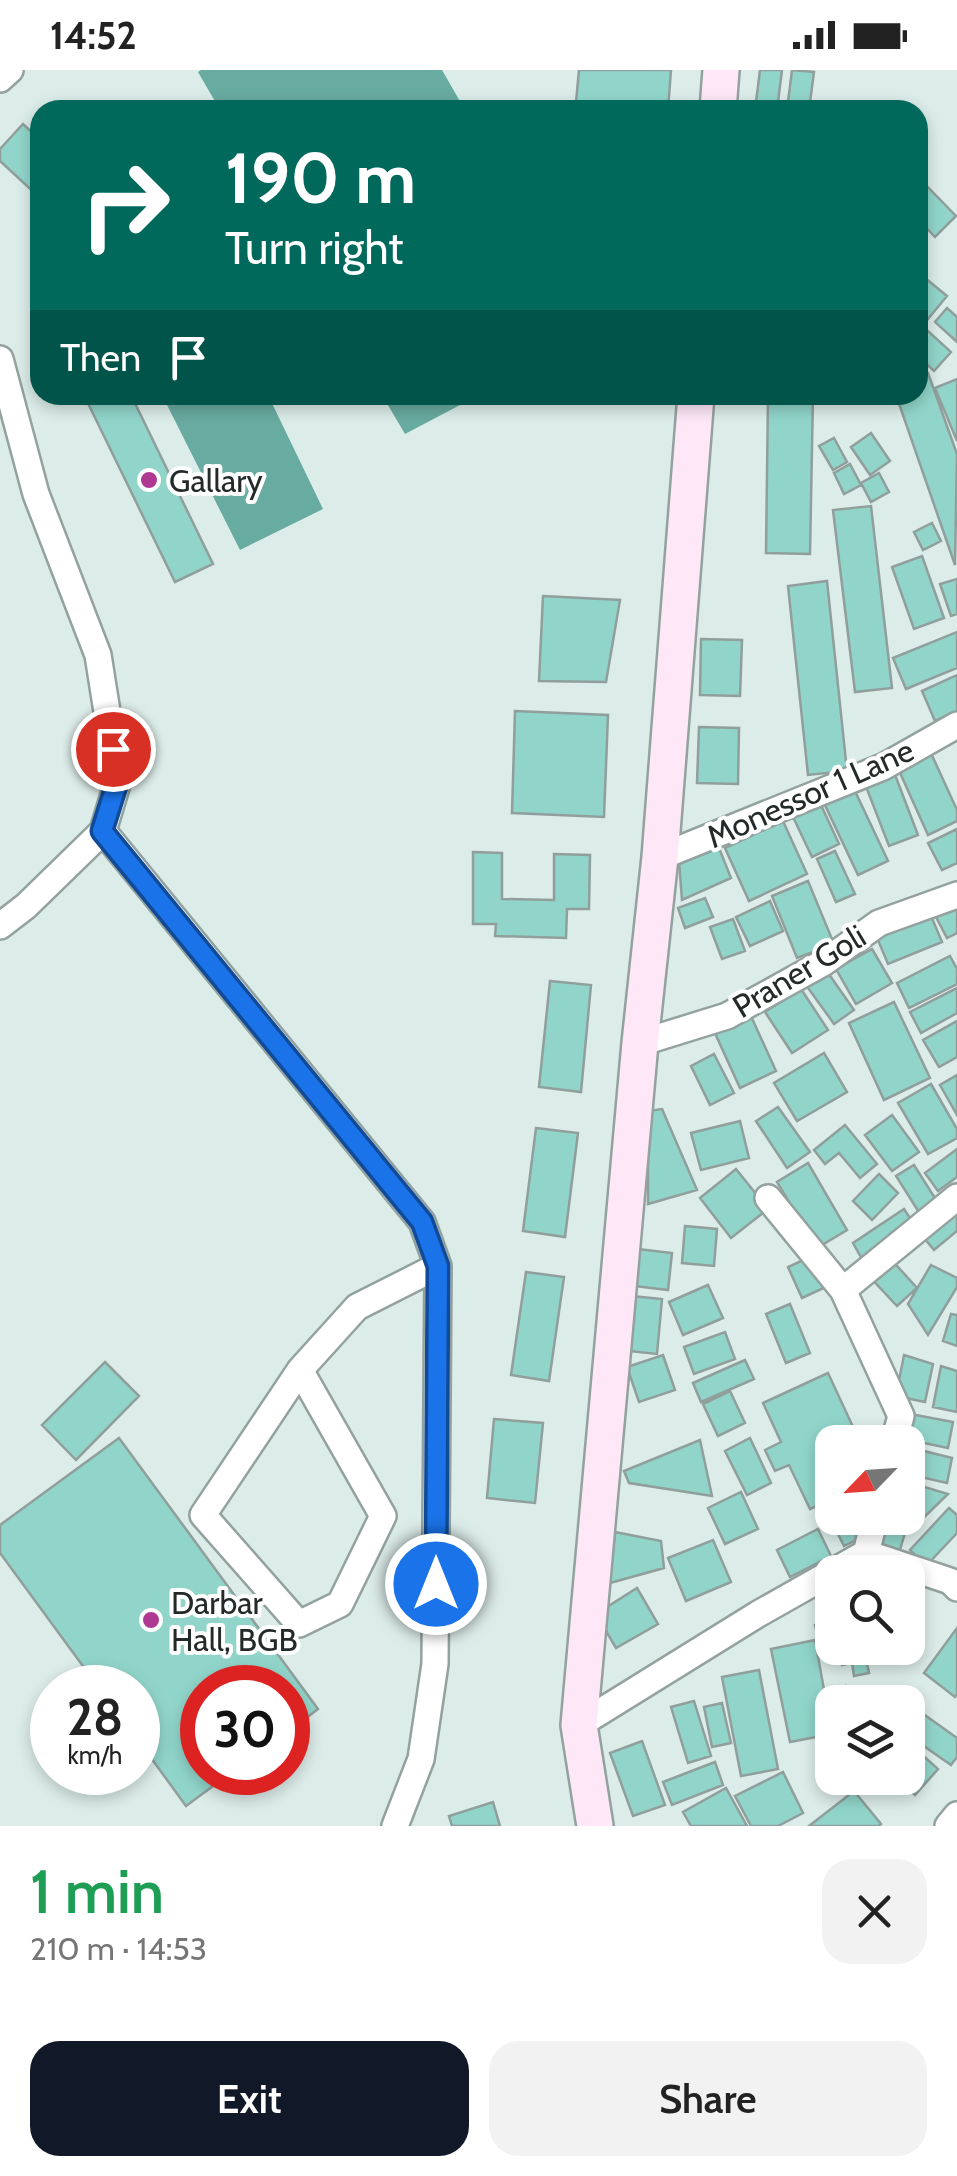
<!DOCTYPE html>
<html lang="en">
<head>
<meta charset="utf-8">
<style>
	:root { --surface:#fff; --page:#f2f2f2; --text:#222; --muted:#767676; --accent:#111827 }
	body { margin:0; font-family:Cabin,sans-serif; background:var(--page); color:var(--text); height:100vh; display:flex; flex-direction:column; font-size:38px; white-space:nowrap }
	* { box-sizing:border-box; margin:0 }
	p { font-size:32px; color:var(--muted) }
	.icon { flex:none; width:55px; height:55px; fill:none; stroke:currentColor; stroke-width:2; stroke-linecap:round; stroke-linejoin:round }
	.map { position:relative; height:1756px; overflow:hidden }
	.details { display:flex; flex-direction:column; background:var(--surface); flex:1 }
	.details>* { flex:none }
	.guide { position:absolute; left:30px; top:30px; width:898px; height:305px; border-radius:30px; box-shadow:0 5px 15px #0003; background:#00695c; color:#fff; overflow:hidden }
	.needle { width:65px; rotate:245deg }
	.tools { position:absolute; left:815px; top:1355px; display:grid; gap:20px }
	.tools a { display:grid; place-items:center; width:110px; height:110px; border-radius:20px; background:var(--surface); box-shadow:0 5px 15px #0003; font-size:50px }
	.speed { position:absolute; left:30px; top:1595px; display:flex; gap:20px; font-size:50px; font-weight:700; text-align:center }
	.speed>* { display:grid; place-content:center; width:130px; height:130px; border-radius:50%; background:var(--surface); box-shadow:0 5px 15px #0003; line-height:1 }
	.speed small { font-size:25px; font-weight:400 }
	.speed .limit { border:15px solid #d22; background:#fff; color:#111 }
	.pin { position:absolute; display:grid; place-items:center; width:85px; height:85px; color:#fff; margin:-42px; border:5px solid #fff; border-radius:50%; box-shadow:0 2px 10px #0007 }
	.me { position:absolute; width:110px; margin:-55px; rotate:0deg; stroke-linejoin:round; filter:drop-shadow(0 0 8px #0008) }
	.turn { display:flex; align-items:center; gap:35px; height:210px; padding:0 30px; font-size:45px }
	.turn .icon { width:130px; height:130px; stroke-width:2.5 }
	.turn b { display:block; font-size:70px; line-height:85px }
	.then { display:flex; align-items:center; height:95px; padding:0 30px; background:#0003; gap:20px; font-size:38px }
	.round { display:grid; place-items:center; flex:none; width:105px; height:105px; border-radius:30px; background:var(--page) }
	.summary { display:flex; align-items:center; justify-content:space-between; height:170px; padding:0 30px }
	h1 { font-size:60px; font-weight:600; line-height:75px; color:#1e9e55 }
	.button { display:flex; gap:20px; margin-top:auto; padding:20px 30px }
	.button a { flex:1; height:115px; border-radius:30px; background:var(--accent); color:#fff; font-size:40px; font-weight:600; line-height:115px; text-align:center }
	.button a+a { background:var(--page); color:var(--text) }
	.status { display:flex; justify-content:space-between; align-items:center; height:70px; padding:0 50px; background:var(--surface); direction:ltr }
	.status svg { height:28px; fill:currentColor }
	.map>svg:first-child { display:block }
	.water { fill:#68aba0 }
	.building { fill:#91d5ca; stroke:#909f9c; stroke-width:2.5 }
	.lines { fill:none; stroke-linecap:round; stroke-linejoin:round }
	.street-casing { stroke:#93a29f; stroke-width:30 }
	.secondary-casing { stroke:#93a29f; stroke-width:40 }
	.street { stroke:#fff; stroke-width:25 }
	.secondary { stroke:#fee8f8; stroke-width:35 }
	.route-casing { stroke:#114b97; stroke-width:25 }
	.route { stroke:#1a73e8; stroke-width:18 }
	.poi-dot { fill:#ad3993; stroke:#fff; stroke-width:4 }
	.labels { text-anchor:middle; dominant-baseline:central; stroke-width:8; stroke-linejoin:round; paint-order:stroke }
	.poi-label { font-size:32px; fill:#242a29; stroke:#fff; text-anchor:start }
	.street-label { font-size:32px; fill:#242a29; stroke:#fff }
</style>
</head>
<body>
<div class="status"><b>14:52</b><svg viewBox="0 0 49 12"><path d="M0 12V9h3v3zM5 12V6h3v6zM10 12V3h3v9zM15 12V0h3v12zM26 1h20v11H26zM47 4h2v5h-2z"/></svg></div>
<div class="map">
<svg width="957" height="1756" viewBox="0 0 957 1756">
	<rect width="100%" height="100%" fill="#dcece9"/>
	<path class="water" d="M201 0H442L465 40H220L198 2Z
		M162 325H268L323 439 240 480Z
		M382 325H479L405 364Z"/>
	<path class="building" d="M579 0H671L668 40 576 32Z
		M760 0H782L777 40H755Z
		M792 0 814 2 809 40H787Z
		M23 54 40 70V128L0 91V79Z
		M918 107 956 146 935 167 918 149Z
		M919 203 947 226 928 249 918 241Z
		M947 238 957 247V272L935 252Z
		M918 252 951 282 934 301 918 286Z
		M928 303 957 384 955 495 896 325H918V308Z
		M957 309V371L935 318Z
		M84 325H131L213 494 175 512Z
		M768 325H813L810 484 766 483Z
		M871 363 890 391 870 405 851 377Z
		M834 368 847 392 833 400 819 376Z
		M850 394 861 415 844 424 834 403Z
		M879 403 889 422 871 432 861 413Z
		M871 436 892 618 855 622 833 440Z
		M932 453 941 471 923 480 914 462Z
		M922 486 944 548 914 559 892 497Z
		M957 509V544L951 546 940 514Z
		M827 511 847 701 808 705 788 516Z
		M543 526 620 530 606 612 539 611Z
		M957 562V598L906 619 893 588Z
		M701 569 742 570 740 626 700 625Z
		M957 605V641L935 651 922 621Z
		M515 641 608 645 604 747 512 743Z
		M699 657 739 658 738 714 697 713Z
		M930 681 957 740V751L928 765 897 696Z
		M894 702 918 765 889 776 865 714Z
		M854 719 888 791 858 805 824 733Z
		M821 735 839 774 812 787 793 747Z
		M783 751 807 804 749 831 725 778Z
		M957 759V793L942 800 928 773Z
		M719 778 731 808 682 830 679 791Z
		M835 781 855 824 836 832 817 789Z
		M473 782 502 783V829L554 830V784L590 785 589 839H567L566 868 495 866 496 854H473Z
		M808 811 834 874 797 888 772 826Z
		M705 828 713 847 685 858 678 838Z
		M770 831 783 861 750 876 736 847Z
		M957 835V863L947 868 936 847Z
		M929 841 942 872 888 894 875 863Z
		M733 849 745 881 722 889 710 857Z
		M872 879 892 913 856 934 836 899Z
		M950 886 957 899V914L909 938 897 913Z
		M826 900 854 940 834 954 806 915Z
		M550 911 591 915 581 1022 539 1017Z
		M957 918V943L921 963 910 942Z
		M801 919 828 960 792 983 765 942Z
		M894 932 930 1008 884 1030 849 953Z
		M750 944 776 1001 740 1018 714 961Z
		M957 951V987L939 997 923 970Z
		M824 983 847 1022 797 1051 774 1013Z
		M714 984 734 1023 710 1035 691 996Z
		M957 1005V1045L940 1015Z
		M931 1014 957 1059V1068L928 1084 898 1033Z
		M778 1037 810 1082 787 1098 756 1051Z
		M662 1039 697 1120 648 1134V1041Z
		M892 1045 919 1082 892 1101 865 1065Z
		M740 1051 749 1088 701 1100 691 1063Z
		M845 1055 877 1094 860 1108 839 1083 825 1094 814 1080Z
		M536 1058 578 1063 565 1167 523 1161Z
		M957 1079V1107L938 1121 925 1103Z
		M808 1093 847 1160 817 1178 777 1112Z
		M914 1095 940 1136 922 1147 896 1106Z
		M736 1099 768 1139 731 1168 700 1128Z
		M879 1104 898 1123 872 1150 853 1131Z
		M957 1134V1161L934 1180 919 1162Z
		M904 1139 915 1156 863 1191 853 1173Z
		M685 1156 717 1159 714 1196 682 1193Z
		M638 1179 672 1183 668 1220 634 1216Z
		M812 1186 826 1217 802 1228 788 1197Z
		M888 1186 917 1218 897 1236 868 1205Z
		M931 1195 957 1208V1217L928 1265 908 1234Z
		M526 1202 564 1207 549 1311 511 1305Z
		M708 1215 723 1248 683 1265 669 1232Z
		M632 1226 662 1229 657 1284 628 1281Z
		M790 1234 810 1283 786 1293 766 1244Z
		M951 1244 957 1245V1276L943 1271Z
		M725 1262 735 1289 694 1304 684 1277Z
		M663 1285 675 1320 639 1332 627 1297Z
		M904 1285 933 1294 925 1332 896 1326Z
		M745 1290 754 1309 701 1332 693 1313Z
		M105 1292 139 1326 76 1390 42 1355Z
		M941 1296 957 1301V1342L933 1337Z
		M828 1303 860 1372H832V1429L810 1439 789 1395 775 1401 765 1380 781 1372 763 1333Z
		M730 1321 745 1353 718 1366 703 1334Z
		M905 1343 953 1352 948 1378 900 1368Z
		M494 1349 543 1353 535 1433 487 1428Z
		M119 1368 318 1639 288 1662V1618H202V1702H232L186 1736 138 1670V1618H99L0 1483V1455Z
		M750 1368 771 1413 747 1425 725 1381Z
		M700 1370 712 1426 629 1413 624 1401Z
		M908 1377 952 1388 947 1413 908 1404Z
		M908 1412 948 1424 915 1456 892 1448H908Z
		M741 1422 758 1459 725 1474 708 1438Z
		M949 1438 957 1445V1463L926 1496 910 1480Z
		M848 1449 858 1469 844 1476 834 1456Z
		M881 1449 907 1456 899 1483 874 1476Z
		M818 1459 831 1486 790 1507 777 1480Z
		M615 1462 661 1471 664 1498 610 1513Z
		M713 1470 731 1512 686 1531 668 1488Z
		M637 1518 658 1554 616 1578 596 1544Z
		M832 1552V1578H864L869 1603 854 1606 852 1593 842 1595 840 1584 822 1588 815 1555Z
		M957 1558V1624L955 1627 924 1603Z
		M815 1570 832 1664 790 1672 771 1579Z
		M759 1600 778 1699 741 1706 722 1607Z
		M846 1616 866 1632H838L835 1630Z
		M694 1631 711 1686 688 1693 671 1637Z
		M722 1633 731 1673 712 1677 704 1637Z
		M915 1638 957 1668V1687L951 1695 908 1665V1649Z
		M642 1671 665 1735 633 1746 610 1683Z
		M908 1672 938 1699 915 1725 895 1708H908Z
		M715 1692 723 1715 672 1735 663 1712Z
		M783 1702 803 1743 778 1756H751L735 1726Z
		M726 1718 747 1756H691L683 1742Z
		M854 1721 881 1754 879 1756H809Z
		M493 1732 500 1756H452L449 1746Z"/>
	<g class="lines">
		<defs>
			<path id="street" d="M0 9 10 0
				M0 289 36 424 98 585 118 711 103 761 26 836 0 856
				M103 761 422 1152 438 1196 435 1594 421 1689 395 1756
				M660 787 883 697 957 655
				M640 973 727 946 823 893 879 853 957 825
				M768 1128 843 1220 901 1346 894 1372
				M843 1220 957 1127
				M300 1300 383 1446 340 1534 299 1554 203 1445 300 1300 357 1237 438 1196
				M866 1483 950 1511 957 1518
				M579 1655 758 1544 866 1483 875 1448
				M948 1756 957 1745"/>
			<path id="secondary" d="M718 40 721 0
				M595 1756 579 1655 640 973 660 787 696 325"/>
		</defs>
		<use href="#street" class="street-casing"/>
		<use href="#secondary" class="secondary-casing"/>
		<use href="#street" class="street"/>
		<use href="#secondary" class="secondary"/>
	</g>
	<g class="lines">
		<defs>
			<path id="route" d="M113 679 118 710 102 761 422 1152 438 1196 436 1514"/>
		</defs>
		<use href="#route" class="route-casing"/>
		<use href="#route" class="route"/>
	</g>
	<g class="poi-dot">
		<circle cx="149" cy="410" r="10"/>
		<circle cx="151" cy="1550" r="10"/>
	</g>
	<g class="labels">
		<g class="poi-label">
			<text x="169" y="410">Gallary</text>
			<text x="171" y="1532">Darbar<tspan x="171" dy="37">Hall, BGB</tspan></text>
		</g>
		<g class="street-label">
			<text transform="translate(810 723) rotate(-24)">Monessor 1 Lane</text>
			<text transform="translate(799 901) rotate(-31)">Praner Goli</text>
		</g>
	</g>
</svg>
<div class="tools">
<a><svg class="needle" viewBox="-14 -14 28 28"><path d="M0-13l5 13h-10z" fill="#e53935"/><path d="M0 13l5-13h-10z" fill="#767676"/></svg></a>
<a><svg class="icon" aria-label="search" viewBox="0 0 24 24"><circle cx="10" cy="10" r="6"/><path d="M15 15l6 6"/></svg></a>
<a><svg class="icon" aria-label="layers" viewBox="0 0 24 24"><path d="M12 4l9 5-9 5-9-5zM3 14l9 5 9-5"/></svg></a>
</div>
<div class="speed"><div>28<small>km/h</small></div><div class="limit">30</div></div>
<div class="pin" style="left:113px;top:679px;background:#d93025"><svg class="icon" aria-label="arrive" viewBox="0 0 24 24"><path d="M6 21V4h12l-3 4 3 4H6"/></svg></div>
<svg class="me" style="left:436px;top:1514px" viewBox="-20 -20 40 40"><circle r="17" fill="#1a73e8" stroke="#fff" stroke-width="3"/><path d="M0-11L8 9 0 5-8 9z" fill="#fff"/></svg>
<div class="guide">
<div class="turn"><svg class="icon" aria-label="right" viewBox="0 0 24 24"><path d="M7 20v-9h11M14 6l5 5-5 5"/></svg><div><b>190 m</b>Turn right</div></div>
<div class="then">Then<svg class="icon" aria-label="arrive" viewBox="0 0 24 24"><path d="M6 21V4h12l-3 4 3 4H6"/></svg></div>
</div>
</div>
<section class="details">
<div class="summary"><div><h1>1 min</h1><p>210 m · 14:53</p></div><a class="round"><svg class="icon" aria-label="close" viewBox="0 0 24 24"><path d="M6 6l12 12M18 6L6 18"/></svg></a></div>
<div class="button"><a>Exit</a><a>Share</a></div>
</section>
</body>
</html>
